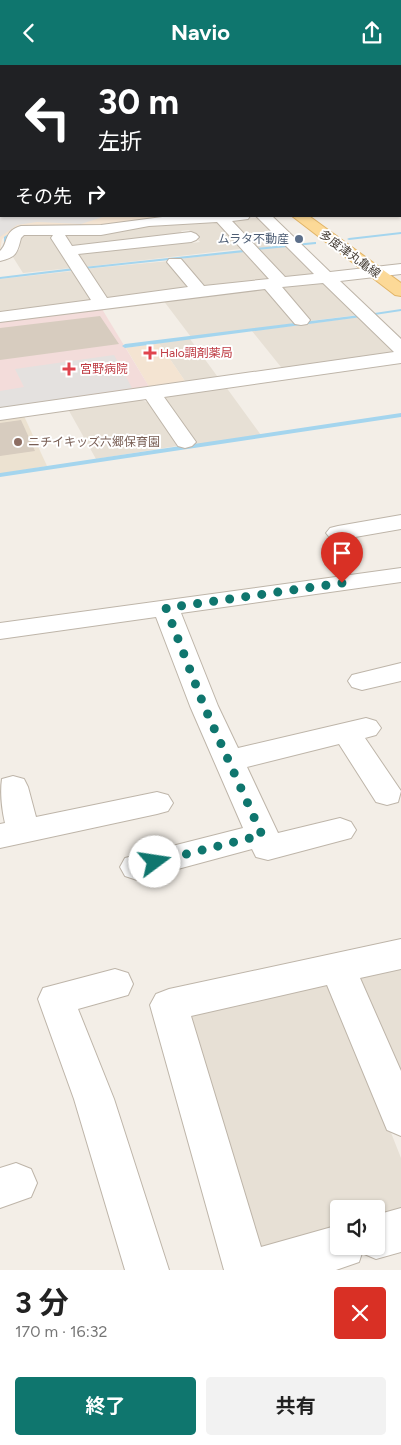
<!DOCTYPE html>
<html lang="ja">
<head>
<meta charset="utf-8">
<style>
	:root { --surface:#fff; --page:#f2f2f2; --text:#222; --muted:#767676; --accent:#0f766e }
	body { margin:0; font-family:Figtree,"Noto Sans JP",sans-serif; background:var(--page); color:var(--text); height:100vh; display:flex; flex-direction:column; font-size:19px; white-space:nowrap }
	* { box-sizing:border-box; margin:0 }
	p { font-size:16px; color:var(--muted) }
	.icon { flex:none; width:28px; height:28px; fill:none; stroke:currentColor; stroke-width:2; stroke-linecap:round; stroke-linejoin:round }
	.map { position:relative; height:1205px; overflow:hidden }
	.side { display:flex; flex-direction:column; background:var(--surface); flex:1 }
	.side>* { flex:none }
	.guide { position:absolute; left:0px; top:0px; width:401px; height:152px; box-shadow:0 1px 4px #0004; background:#202124; color:#fff; overflow:hidden }
	.fabs { position:absolute; left:330px; top:1135px; display:grid; gap:10px }
	.fabs a { display:grid; place-items:center; width:55px; height:55px; border-radius:5px; background:var(--surface); box-shadow:0 1px 4px #0004; font-size:25px }
	.pin { position:absolute; display:grid; place-items:center; width:42px; height:42px; color:#fff; margin:-51px -21px; border-radius:50% 50% 50% 0; rotate:-45deg; box-shadow:0 0 5px #0007 }
	.pin .icon { rotate:45deg }
	.me { position:absolute; width:55px; margin:-28px; rotate:76deg; stroke-linejoin:round; filter:drop-shadow(0 0 4px #0008) }
	.turn { display:flex; align-items:center; gap:18px; height:105px; padding:0 15px; font-size:22px }
	.turn .icon { width:65px; height:65px; stroke-width:2.5 }
	.turn b { display:block; font-size:35px; line-height:42px }
	.then { display:flex; align-items:center; height:48px; padding:0 15px; background:#0003; gap:10px; font-size:19px }
	.round { display:grid; place-items:center; flex:none; width:52px; height:52px; border-radius:5px; background:var(--page) }
	.headline { display:flex; align-items:center; justify-content:space-between; height:85px; padding:0 15px }
	h1 { font-size:30px; font-weight:700; line-height:38px }
	.action { display:flex; gap:10px; margin-top:auto; padding:10px 15px }
	.action a { flex:1; height:58px; border-radius:5px; background:var(--accent); color:#fff; font-size:20px; font-weight:700; line-height:58px; text-align:center }
	.action a+a { background:var(--page); color:var(--text) }
	header { display:flex; justify-content:space-between; align-items:center; height:65px; padding:0 15px; background:var(--accent); color:#fff; font-size:22px; font-weight:700 }
	.map>svg:first-child { display:block }
	.residential { fill:#e7e0d5 }
	.commercial { fill:#f4e4d2 }
	.education { fill:#ece2d1 }
	.medical { fill:#f3dcda }
	.parking { fill:#e4e1df }
	.lines { fill:none; stroke-linecap:round; stroke-linejoin:round }
	.stream { fill:#a4d5ee; fill-rule:evenodd }
	.river { fill:#a4d5ee; fill-rule:evenodd }
	.building { fill:#d7ccbf }
	.minor-casing { stroke:#beb5a9; stroke-width:2 }
	.major-casing { stroke:#e1b467; stroke-width:2 }
	.minor { fill:#fff; fill-rule:evenodd }
	.major { fill:#fcd997; fill-rule:evenodd }
	.route { stroke:#0f766e; stroke-width:9; stroke-dasharray:0 16.2 }
	.service-dot { fill:#5c6f8a; stroke:#fff; stroke-width:2 }
	.health-dot { fill:#e0444e; stroke:#fff; stroke-width:2 }
	.education-dot { fill:#8d6e63; stroke:#fff; stroke-width:2 }
	.labels { text-anchor:middle; dominant-baseline:central; stroke-width:4; stroke-linejoin:round; paint-order:stroke }
	.far-service-label { font-size:12px; fill:#4e5e75; stroke:#fff; text-anchor:end }
	.far-street-label { font-size:12px; fill:#463e36; stroke:#fff }
	.far-health-label { font-size:12px; fill:#be3a42; stroke:#fff; text-anchor:start }
	.far-education-label { font-size:12px; fill:#785e54; stroke:#fff; text-anchor:start }
</style>
</head>
<body>
<header><svg class="icon" aria-label="back" viewBox="0 0 24 24"><path d="M15 5l-7 7 7 7"/></svg>Navio<svg class="icon" aria-label="share" viewBox="0 0 24 24"><path d="M12 15V3M7 8l5-5 5 5M5 13v7h14v-7"/></svg></header>
<div class="map">
<svg width="401" height="1205" viewBox="0 0 401 1205">
	<rect width="100%" height="100%" fill="#f3eee7"/>
	<path class="residential" d="M260 153 319 211 285 213 228 154Z
		M216 154 240 184 84 202 75 190 83 185 187 174 192 178 200 177 189 165 181 166 183 169 80 182 71 180 61 167 152 158Z
		M49 167 71 203 23 208 11 189 20 184 17 179 19 169Z
		M247 186 272 215 204 223 180 194Z
		M169 196 191 224 103 234 84 204Z
		M73 206 94 236 0 247V214Z
		M325 216 358 250 310 256 283 227V221Z
		M259 224 270 226 297 258 191 272 163 235Z
		M360 252 400 290 285 307 252 266Z
		M190 274 220 315 187 319 159 278Z
		M226 322 261 370 196 380 163 335 169 329Z
		M139 334 152 339 177 381 96 394 68 344Z
		M401 899V1017L358 913Z
		M332 918 401 1093V1149L376 1156V1144H339V1166L264 1186 255 1183 188 949Z"/>
	<path class="commercial" d="M0 36 1 151H179L144 154 84 162 35 161 20 163 13 165 2 174 0 186Z
		M159 278 187 319 151 325 126 283Z"/>
	<path class="education" d="M24 351 47 401 0 409V354Z"/>
	<path class="medical" d="M102 244 151 325 0 346V256Z"/>
	<path class="parking" d="M0 137 1 151 103 152 81 159 37 157 17 160 0 172Z
		M114 290 132 323 0 343V326L24 322 15 304Z"/>
	<g class="lines">
		<path class="stream" d="M400 6H401V8H400Z
			M0 35H1V37H0Z
			M400 120H401V122H400Z
			M16 164 19 165 8 172V180L0 189V185L4 180V172Z
			M401 167V169L349 175 347 174 349 173Z
			M315 177H316V179L295 181 293 180 295 179Z
			M287 180 289 181 288 182 256 185 254 184 256 183Z
			M243 185 245 186V187L84 204 82 203 84 202Z
			M74 203 76 204V205L0 214V212Z
			M401 244V246L368 251 366 250 368 249Z
			M360 250H362V252L125 283 122 281 125 279Z
			M401 348V352L0 412V408Z"/>
		<path class="river" d="M0 22H1V32H0Z"/>
	</g>
	<path class="building" d="M100 251 119 279 0 295V263Z
		M21 355 35 386 0 391V358Z"/>
	<g class="lines">
		<defs>
			<path id="minor" d="M0 19H1V25H0Z
				M400 132H401V140H400Z
				M170 151H250L248 154 232 156 285 212 314 209 256 151H272L330 207 401 199V209L340 216 401 274V298L164 332 196 377 192 381 185 383 178 381 146 334 0 355V343L394 287 323 218 282 222 310 255 307 259 301 260 295 259 265 224 0 257V247L91 235 51 173 53 170H24L21 173C17 189 16 192 0 196V186C9 178 3 166 21 161L101 160ZM217 157 269 214 204 221 181 194H169L167 197 188 222 107 233 78 189 191 177 196 175 199 172 196 169 191 167 72 181 65 170H101L149 161Z
				M401 450V464L338 475 330 473 326 468 330 463 338 461Z
				M401 503V517L181 548 218 641 238 683 366 653 376 656 381 663 376 670 365 673 401 726 398 737 387 740 376 737 339 679 247 702 278 768 340 753 351 757 356 765 351 773 268 795 256 792 252 784 137 815 125 811 120 802 125 793 243 763 190 641 156 552 0 574V558Z
				M401 598V616L362 625 352 622 348 616 352 610Z
				M13 711 24 714 28 722 36 752 157 727 168 730 173 738 168 746 157 749 0 783V759L5 758C2 745 0 727 2 714Z
				M401 874V904L360 913 401 1006V1071L387 1065 327 920 191 951 261 1182 339 1160V1181H376V1150L401 1143V1187L376 1194 362 1188 359 1197 336 1205H224L150 940 156 929 169 924Z
				M115 904 128 908 133 919 128 930 78 944 114 1034 169 1205H125L74 1034 38 934 43 923Z
				M16 1098 31 1104 37 1118 31 1132 0 1143V1103Z"/>
			<path id="major" d="M89 0H101V1H90Z
				M292 151H309L401 218V231L395 230Z"/>
		</defs>
		<use href="#minor" class="minor-casing"/>
		<use href="#major" class="major-casing"/>
		<use href="#minor" class="minor"/>
		<use href="#major" class="major"/>
	</g>
	<g class="lines">
		<path class="route" d="M155 797 262 770 204 641 166 543 342 518"/>
	</g>
	<circle class="service-dot" cx="299" cy="174" r="5"/>
	<g class="health-dot">
		<path d="M147.5 280.5h5v5h5v5h-5v5h-5v-5h-5v-5h5z"/>
		<path d="M66.5 296.5h5v5h5v5h-5v5h-5v-5h-5v-5h5z"/>
	</g>
	<circle class="education-dot" cx="18" cy="377" r="5"/>
	<g class="labels">
		<g class="far-service-label">
			<text x="289" y="174">ムラタ不動産</text>
		</g>
		<g class="far-street-label">
			<text transform="translate(350 189) rotate(36)">多度津丸亀線</text>
		</g>
		<g class="far-health-label">
			<text x="160" y="288">Halo調剤薬局</text>
			<text x="80" y="304">宮野病院</text>
		</g>
		<g class="far-education-label">
			<text x="28" y="377">ニチイキッズ六郷保育園</text>
		</g>
	</g>
</svg>
<div class="fabs">
<a><svg class="icon" aria-label="sound" viewBox="0 0 24 24"><path d="M4 9h4l5-4v14l-5-4H4zM17 9q2 3 0 6"/></svg></a>
</div>
<div class="pin" style="left:342px;top:518px;background:#d93025"><svg class="icon" aria-label="arrive" viewBox="0 0 24 24"><path d="M6 21V4h12l-3 4 3 4H6"/></svg></div>
<svg class="me" style="left:155px;top:797px" viewBox="-20 -20 40 40"><circle r="19" fill="#fff"/><path d="M0-13L10 11 0 6-10 11z" fill="#0f766e"/></svg>
<div class="guide">
<div class="turn"><svg class="icon" aria-label="left" viewBox="0 0 24 24"><path d="M17 20v-9H6M10 6l-5 5 5 5"/></svg><div><b>30 m</b>左折</div></div>
<div class="then">その先<svg class="icon" aria-label="right" viewBox="0 0 24 24"><path d="M7 20v-9h11M14 6l5 5-5 5"/></svg></div>
</div>
</div>
<section class="side">
<div class="headline"><div><h1>3 分</h1><p>170 m · 16:32</p></div><a class="round" style="background:#d93025;color:#fff"><svg class="icon" aria-label="close" viewBox="0 0 24 24"><path d="M6 6l12 12M18 6L6 18"/></svg></a></div>
<div class="action"><a>終了</a><a>共有</a></div>
</section>
</body>
</html>
